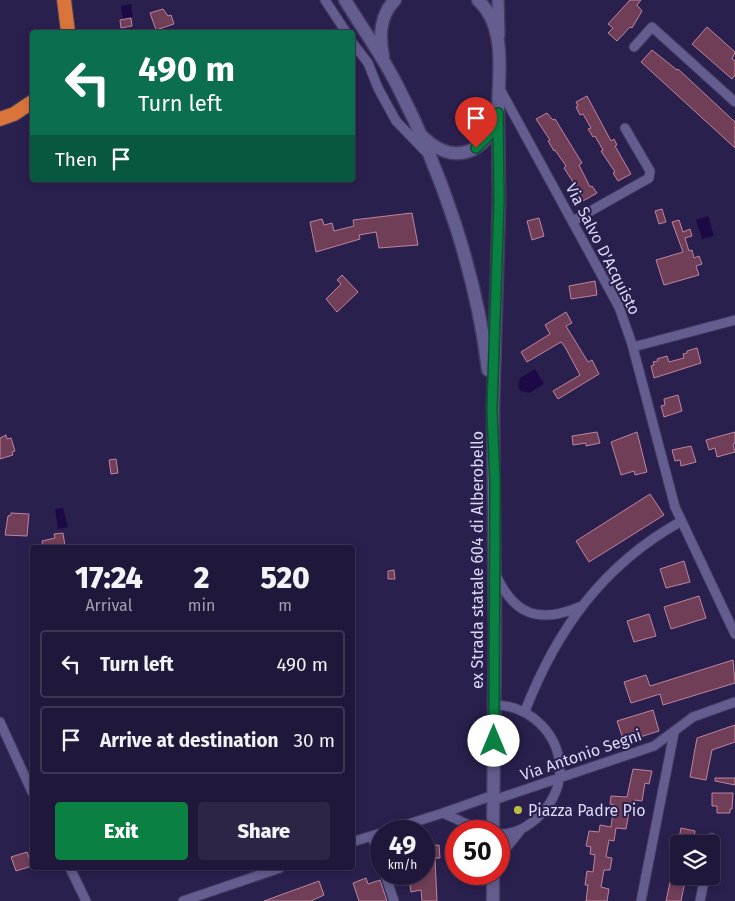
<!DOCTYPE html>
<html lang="en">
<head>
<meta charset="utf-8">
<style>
	:root { --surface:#20183a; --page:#2d2545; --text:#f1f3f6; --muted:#a2a0af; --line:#3d3754; --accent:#0b8043 }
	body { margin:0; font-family:"Fira Sans",sans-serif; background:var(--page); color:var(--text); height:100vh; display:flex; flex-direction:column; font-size:19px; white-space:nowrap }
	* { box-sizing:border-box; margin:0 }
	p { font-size:16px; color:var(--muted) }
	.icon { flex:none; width:28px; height:28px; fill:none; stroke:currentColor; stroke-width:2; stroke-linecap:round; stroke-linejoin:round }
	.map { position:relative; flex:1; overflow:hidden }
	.side { position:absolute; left:30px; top:545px; width:325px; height:325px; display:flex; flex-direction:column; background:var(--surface); border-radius:5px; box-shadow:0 2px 8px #0003,0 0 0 1px var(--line) }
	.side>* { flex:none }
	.top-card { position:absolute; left:30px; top:30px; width:325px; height:152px; border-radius:5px; box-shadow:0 2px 8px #0003,0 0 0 1px var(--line); background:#0b6e4f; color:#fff; overflow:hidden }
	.buttons { position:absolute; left:670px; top:835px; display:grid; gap:10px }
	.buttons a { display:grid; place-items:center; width:50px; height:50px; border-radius:5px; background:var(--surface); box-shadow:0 2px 8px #0003,0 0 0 1px var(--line); font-size:25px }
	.speed { position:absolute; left:370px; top:820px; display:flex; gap:10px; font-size:25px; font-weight:700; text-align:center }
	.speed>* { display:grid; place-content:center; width:65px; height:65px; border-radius:50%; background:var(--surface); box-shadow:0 2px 8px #0003,0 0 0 1px var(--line); line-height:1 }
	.speed small { font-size:12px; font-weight:400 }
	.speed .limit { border:8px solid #d22; background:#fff; color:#111 }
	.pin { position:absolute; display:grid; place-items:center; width:42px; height:42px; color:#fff; margin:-51px -21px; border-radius:50% 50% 50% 0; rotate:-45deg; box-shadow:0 0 5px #0007 }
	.pin .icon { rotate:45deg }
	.me { position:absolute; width:55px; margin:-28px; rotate:0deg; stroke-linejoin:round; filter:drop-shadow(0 0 4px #0008) }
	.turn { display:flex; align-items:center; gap:18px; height:105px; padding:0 25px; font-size:22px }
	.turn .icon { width:65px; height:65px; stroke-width:2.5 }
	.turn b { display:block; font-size:35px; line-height:42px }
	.then { display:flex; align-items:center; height:48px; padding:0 25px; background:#0003; gap:10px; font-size:19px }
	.eta { display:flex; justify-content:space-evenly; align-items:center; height:85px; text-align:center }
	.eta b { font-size:30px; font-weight:800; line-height:35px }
	.cta { display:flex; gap:10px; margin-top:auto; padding:10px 25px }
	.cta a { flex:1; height:58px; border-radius:5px; background:var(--accent); color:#fff; font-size:20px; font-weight:800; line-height:58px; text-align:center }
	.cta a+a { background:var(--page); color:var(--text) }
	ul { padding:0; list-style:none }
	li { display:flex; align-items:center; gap:15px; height:68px; margin:0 10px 8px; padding:0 15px; border:2px solid var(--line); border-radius:5px }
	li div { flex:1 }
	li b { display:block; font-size:19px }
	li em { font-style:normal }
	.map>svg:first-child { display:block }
	.water { fill:#1d0946 }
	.building { fill:#713e57; stroke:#be849f }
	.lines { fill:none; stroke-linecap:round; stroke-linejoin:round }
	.minor-casing { stroke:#433a61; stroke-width:11 }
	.tertiary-casing { stroke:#433a61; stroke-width:14 }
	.secondary-casing { stroke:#433a61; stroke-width:15 }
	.trunk-casing { stroke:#433a61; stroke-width:16 }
	.minor { stroke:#645d8f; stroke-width:9 }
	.tertiary { stroke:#645d8f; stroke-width:11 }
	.secondary { stroke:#645d8f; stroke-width:12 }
	.trunk { stroke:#d9753a; stroke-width:14 }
	.route-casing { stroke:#07532c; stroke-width:12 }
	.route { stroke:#0b8043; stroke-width:9 }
	.poi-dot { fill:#bebf42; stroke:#2a204d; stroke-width:2 }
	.labels { text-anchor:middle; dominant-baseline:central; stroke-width:4; stroke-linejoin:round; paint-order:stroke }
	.street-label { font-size:16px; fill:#dcdaf7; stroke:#2a204d }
	.poi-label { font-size:16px; fill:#dcdaf7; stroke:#2a204d; text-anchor:start }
</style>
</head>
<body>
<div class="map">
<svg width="735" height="901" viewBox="0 0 735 901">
	<rect width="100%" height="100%" fill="#2a204d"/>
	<path class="water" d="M131 4 133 17 123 19 121 6Z
		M708 216 714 236 702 239 696 220Z
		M535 369 544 384 529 393 521 391 518 387 520 378Z
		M63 508 68 527 58 529 55 509Z"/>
	<path class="building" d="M630 0H641L637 5 642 11 632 28 630 27 617 41 608 33 613 28 608 24Z
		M163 9 168 16 171 15 174 24 156 30 150 13Z
		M131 18 132 26 121 28 120 20Z
		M707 27 735 52 732 59 735 61V75L732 79 692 44Z
		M652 50 677 70 678 69 735 122V148L641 62Z
		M587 96 611 141 614 139 617 145 615 146 631 174 618 181 613 173 615 172 601 151 603 150 595 136 593 137 588 129 591 128 583 114 580 115 576 107 578 106 576 102Z
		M547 113 553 120 555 119 582 163 579 165 590 187 592 186 597 193 583 201 572 186 575 185 564 168 566 166 555 150 554 151 548 141 550 140 536 119Z
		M662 209 666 222 659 224 655 211Z
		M412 213 418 245 379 248 376 232 359 235 360 239 316 252 310 222 322 219 324 225 332 223 334 231 354 226 353 220Z
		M539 218 544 236 532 240 527 221Z
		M679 220 683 232 690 229 692 236 685 238 689 251 692 250 694 258 699 256 702 264 696 266 699 275 664 285 656 260 683 252 672 222Z
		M342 275 358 292 337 312 326 299 341 284 337 280Z
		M595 281 597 295 571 299 569 286Z
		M566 312 572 323 566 326 588 362 592 360 599 374 558 399 553 391 580 375 565 347 561 342 527 362 521 352 550 334 545 325Z
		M697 348 701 363 654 378 651 366 654 365 653 362 658 361 657 359 667 356 669 362 684 358 683 354 687 353V351Z
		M678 395 682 411 664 417 661 406 665 405 664 399Z
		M597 432 600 443 586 446V443L573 445 572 436Z
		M637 432 647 472 635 475 634 471 621 475 611 442Z
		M735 432V443L733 444 735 452 717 457 715 448 709 450 706 440Z
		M6 435 7 439 11 438 15 451 12 452 13 455 0 459V438Z
		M691 446 696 462 681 466 680 460 675 461 672 450Z
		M116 459 118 473 111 474 109 460Z
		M650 494 664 515 589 562 576 541Z
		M11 513 29 514 27 536 5 535 8 516 11 515Z
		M63 533 65 546 43 548 42 541 55 538 54 534Z
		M684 561 690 582 666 588 660 569Z
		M394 570 395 579H388V571Z
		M699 596 706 618 671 629 664 607Z
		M649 614 656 636 634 642 627 621Z
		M733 660 735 683 663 705 660 694 631 703 624 682 646 675 650 686Z
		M653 710 659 731 624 742 617 721Z
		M735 725V742L712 750 706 780 690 777 697 738Z
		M633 769 652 771 649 784 645 783 642 801 635 800 633 813 629 812 626 829 616 828 614 841 609 840 606 857 612 858 610 870H604L601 887 609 889 607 901H586L588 885H585L587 871 593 872 595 855 590 854 591 847 586 846 589 831 599 832 600 825 611 827 614 805 610 804 611 796 627 797Z
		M715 778H735V785L715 781Z
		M712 793H733L732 809H730V813H717V806H712Z
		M681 828 695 831 693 844H678Z
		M439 845 440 858H435L437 901H422L421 890 411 892 409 879 424 877 425 846Z
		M27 852 32 866 16 871 11 857Z
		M676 854H679V876H686L681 901H666Z
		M366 878 368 884 380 880 387 901H359L353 883Z
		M319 881 324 895 311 901H264Z"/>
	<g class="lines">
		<defs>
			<path id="minor" d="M325 0 346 32
				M352 42 368 63 378 88 396 121 425 151
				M634 47 652 27 735 102
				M500 89 619 307 632 344 675 507 735 634
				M573 221 649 178 650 171 625 128
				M633 347 735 320
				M496 575C514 615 539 624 579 607
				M494 705C530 705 560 734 560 771 560 802 529 835 499 834
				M525 711C557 629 603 565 680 522
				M0 722 32 792
				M494 800 654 746 693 717 735 702
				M386 831 443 813
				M482 831 443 813 494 795
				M372 836 381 863
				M352 842 381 833
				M711 844 712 838
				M499 857 520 831
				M70 868 86 901
				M385 874 394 901
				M183 901 280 868
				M641 901 674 733
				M700 901 705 876"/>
			<path id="tertiary" d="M498 0 499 35"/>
			<path id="secondary" d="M345 0C362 28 382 55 397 85 442 172 476 272 488 370
				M383 56C379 37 380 15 395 0
				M422 136C453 167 488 154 498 113 498 76 508 28 478 0
				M493 831 495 634 493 410 499 201 498 113
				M493 901V874"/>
			<path id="trunk" d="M64 0 68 32
				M0 119 14 114 32 102"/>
		</defs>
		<use href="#minor" class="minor-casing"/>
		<use href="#tertiary" class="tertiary-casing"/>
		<use href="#secondary" class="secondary-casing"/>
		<use href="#trunk" class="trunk-casing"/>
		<use href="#minor" class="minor"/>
		<use href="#tertiary" class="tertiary"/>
		<use href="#secondary" class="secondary"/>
		<use href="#trunk" class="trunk"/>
	</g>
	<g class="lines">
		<defs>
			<path id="route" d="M476 148 492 132 498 113 499 201 492 410 495 483 494 741"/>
		</defs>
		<use href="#route" class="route-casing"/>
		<use href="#route" class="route"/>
	</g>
	<circle class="poi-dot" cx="518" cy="810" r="5"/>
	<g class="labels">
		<g class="street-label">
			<text transform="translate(603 249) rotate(63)">Via Salvo D'Acquisto</text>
			<text transform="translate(477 560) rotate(-90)">ex Strada statale 604 di Alberobello</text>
			<text transform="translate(581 755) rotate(-19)">Via Antonio Segni</text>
		</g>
		<g class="poi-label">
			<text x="528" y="810">Piazza Padre Pio</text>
		</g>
	</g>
</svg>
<div class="buttons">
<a><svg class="icon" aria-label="layers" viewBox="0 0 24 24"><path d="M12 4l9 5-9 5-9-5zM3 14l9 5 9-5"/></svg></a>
</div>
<div class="speed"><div>49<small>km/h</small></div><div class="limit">50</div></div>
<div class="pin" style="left:476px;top:148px;background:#d93025"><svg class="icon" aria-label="arrive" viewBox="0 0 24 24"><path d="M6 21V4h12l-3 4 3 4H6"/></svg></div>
<svg class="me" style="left:494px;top:741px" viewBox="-20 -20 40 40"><circle r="19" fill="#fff"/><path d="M0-13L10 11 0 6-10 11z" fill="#0b8043"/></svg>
<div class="top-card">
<div class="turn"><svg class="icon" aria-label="left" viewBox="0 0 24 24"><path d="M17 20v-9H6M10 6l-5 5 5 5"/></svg><div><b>490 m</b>Turn left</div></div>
<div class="then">Then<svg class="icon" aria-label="arrive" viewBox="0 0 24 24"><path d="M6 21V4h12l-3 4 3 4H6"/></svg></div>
</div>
<section class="side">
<div class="eta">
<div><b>17:24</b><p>Arrival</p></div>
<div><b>2</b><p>min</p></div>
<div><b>520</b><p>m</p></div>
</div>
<ul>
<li><svg class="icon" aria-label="left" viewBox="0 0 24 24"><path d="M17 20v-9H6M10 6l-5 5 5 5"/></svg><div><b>Turn left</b></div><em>490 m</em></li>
<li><svg class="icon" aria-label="arrive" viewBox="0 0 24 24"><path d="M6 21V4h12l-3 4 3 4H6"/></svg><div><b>Arrive at destination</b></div><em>30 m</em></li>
</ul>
<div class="cta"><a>Exit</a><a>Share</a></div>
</section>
</div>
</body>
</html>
